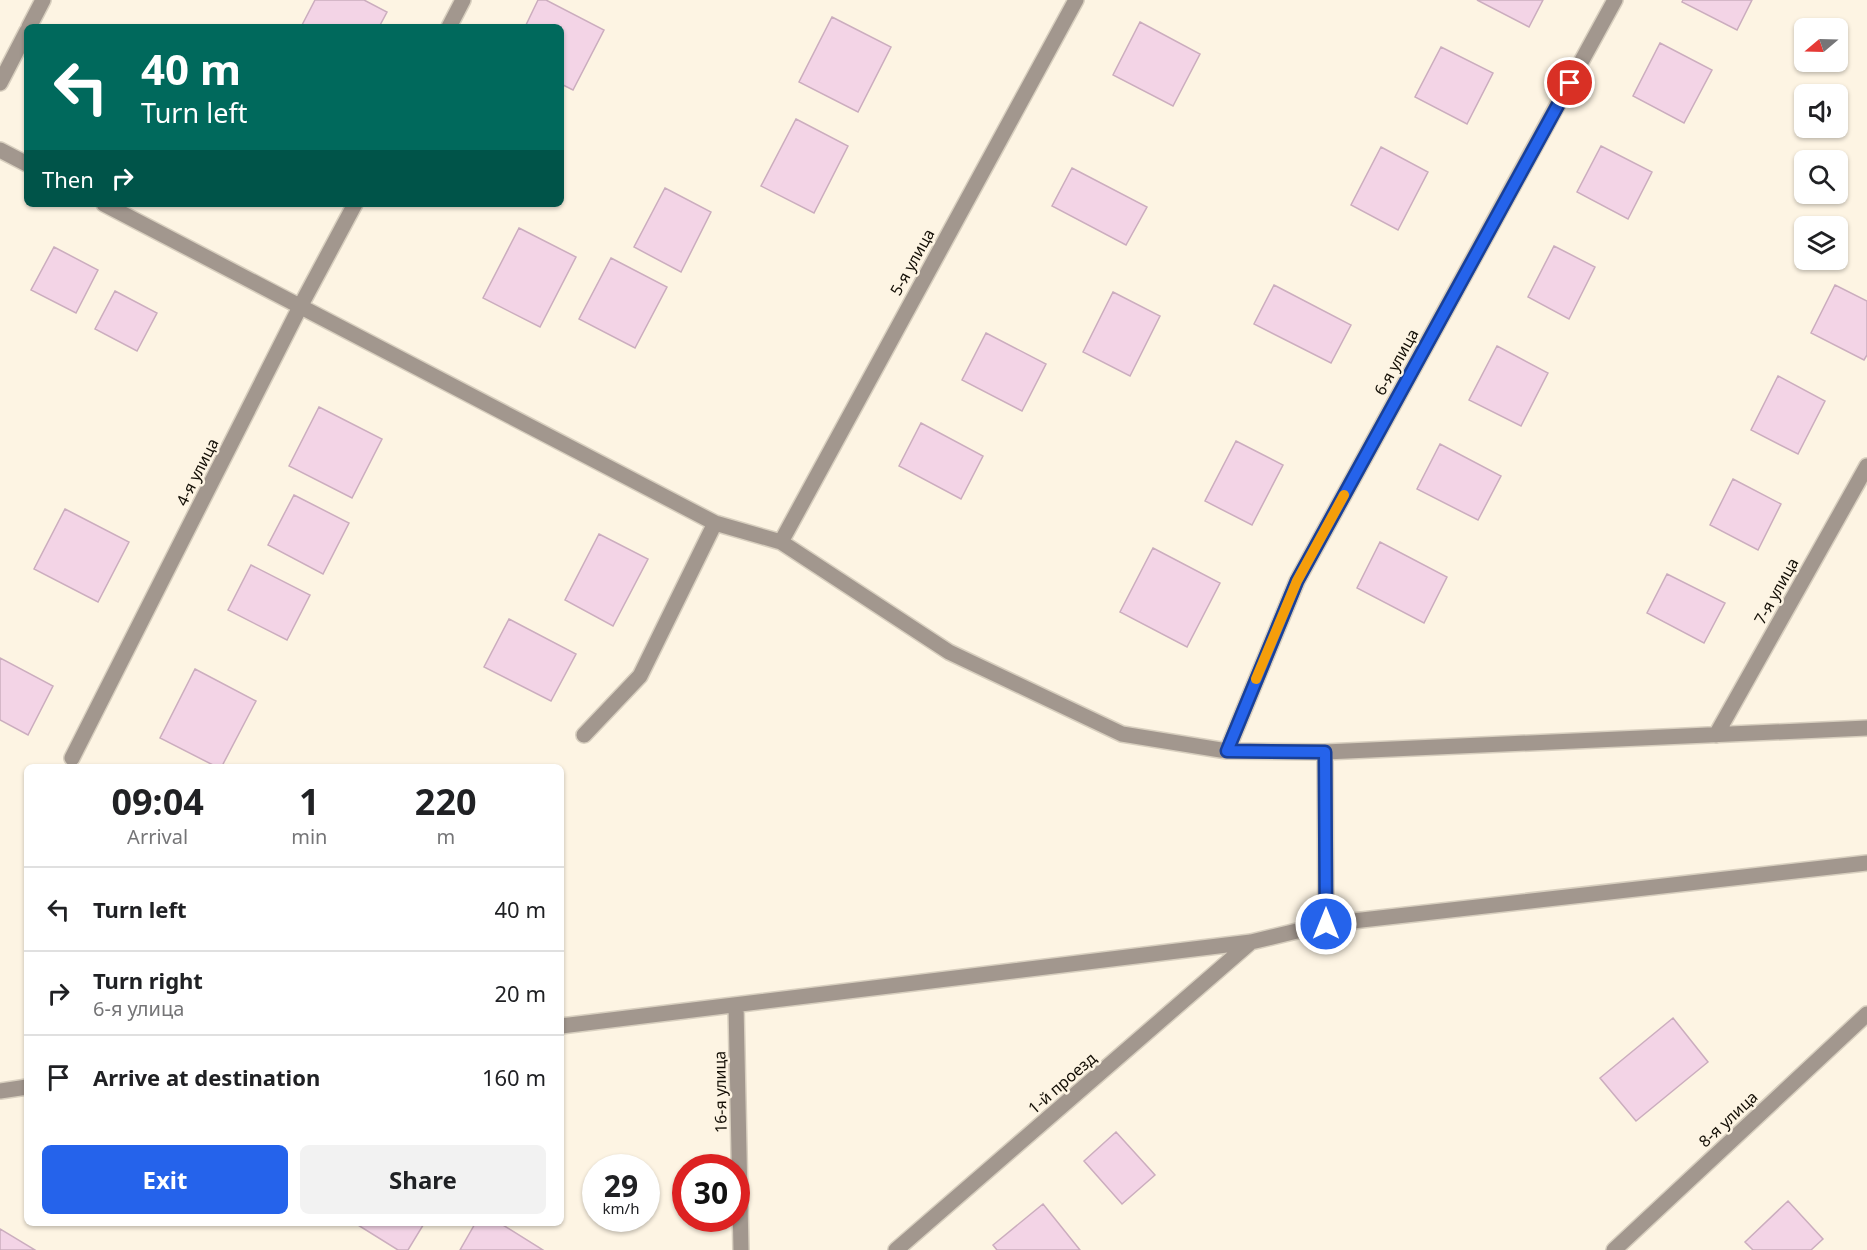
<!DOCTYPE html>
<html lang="en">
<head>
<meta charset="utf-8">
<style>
	:root { --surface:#fff; --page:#f2f2f2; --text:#202124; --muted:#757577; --line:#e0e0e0; --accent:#2563eb }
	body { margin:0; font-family:"Noto Sans",sans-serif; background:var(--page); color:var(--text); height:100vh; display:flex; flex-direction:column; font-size:22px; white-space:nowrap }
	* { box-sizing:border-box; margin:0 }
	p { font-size:20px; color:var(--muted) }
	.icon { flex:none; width:33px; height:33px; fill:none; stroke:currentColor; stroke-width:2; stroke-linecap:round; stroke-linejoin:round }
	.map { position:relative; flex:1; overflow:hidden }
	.side { position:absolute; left:24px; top:764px; width:540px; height:462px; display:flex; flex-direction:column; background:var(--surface); border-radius:9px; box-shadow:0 2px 4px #0004 }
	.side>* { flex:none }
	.top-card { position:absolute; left:24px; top:24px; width:540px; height:183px; border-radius:9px; box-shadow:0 2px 4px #0004; background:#00695c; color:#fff; overflow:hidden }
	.needle { width:39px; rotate:251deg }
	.controls { position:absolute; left:1794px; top:18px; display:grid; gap:12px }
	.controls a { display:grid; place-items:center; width:54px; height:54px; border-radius:9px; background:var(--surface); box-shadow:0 2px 4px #0004; font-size:30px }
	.speed { position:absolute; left:582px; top:1154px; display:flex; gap:12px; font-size:30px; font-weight:700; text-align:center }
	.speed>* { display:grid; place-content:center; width:78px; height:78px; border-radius:50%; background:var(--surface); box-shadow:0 2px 4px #0004; line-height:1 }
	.speed small { font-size:15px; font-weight:400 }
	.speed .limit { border:9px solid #d22; background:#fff; color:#111 }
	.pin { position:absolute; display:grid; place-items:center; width:51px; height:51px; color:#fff; margin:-26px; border:3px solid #fff; border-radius:50%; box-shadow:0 2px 6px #0007 }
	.me { position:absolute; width:66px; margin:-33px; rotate:0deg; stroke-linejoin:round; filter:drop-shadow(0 0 4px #0008) }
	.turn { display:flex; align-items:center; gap:21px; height:126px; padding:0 18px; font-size:27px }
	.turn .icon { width:78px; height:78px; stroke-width:2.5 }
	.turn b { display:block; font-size:42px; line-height:51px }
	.then { display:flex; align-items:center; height:57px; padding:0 18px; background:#0003; gap:12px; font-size:22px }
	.eta { display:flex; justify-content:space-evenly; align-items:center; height:102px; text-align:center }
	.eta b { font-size:36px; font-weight:700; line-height:42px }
	.cta { display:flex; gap:12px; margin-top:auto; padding:12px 18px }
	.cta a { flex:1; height:69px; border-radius:9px; background:var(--accent); color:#fff; font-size:24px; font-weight:700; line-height:69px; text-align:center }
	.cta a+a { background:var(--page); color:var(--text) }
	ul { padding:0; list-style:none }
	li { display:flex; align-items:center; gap:18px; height:84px; padding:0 18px; border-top:2px solid var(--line) }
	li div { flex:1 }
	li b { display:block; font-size:22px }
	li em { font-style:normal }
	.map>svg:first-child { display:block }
	.building { fill:#f3d4e6; stroke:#cbadbe; stroke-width:1.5 }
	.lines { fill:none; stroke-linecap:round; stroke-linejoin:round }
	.minor-casing { stroke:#d8cfbf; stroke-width:18 }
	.minor { stroke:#a2978e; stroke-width:15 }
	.route-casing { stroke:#184099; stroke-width:15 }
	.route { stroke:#2563eb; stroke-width:10 }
	.slow { stroke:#f59e0b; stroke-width:10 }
	.labels { text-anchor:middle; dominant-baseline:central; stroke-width:5; stroke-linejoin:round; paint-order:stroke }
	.street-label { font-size:16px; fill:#130e05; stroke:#fdf4e3 }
</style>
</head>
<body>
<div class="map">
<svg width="1867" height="1250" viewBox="0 0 1867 1250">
	<rect width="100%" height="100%" fill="#fdf4e3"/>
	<path class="building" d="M315 0H364L387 12 379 27H301Z
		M538 0H546L604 30 573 90 561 84V27H525Z
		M1477 0H1543L1529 27Z
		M1683 0H1752L1737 30 1682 2Z
		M832 17 891 47 858 112 799 82Z
		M1140 22 1200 54 1173 106 1113 75Z
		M1660 43 1712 70 1684 123 1633 96Z
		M1441 47 1493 73 1467 124 1415 97Z
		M796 119 848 146 814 213 761 186Z
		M1601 146 1652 172 1628 219 1577 192Z
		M1381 147 1428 172 1398 230 1351 205Z
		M1072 168 1147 207 1126 245 1052 206Z
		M665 188 711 212 681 272 634 247Z
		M519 228 576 257 540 327 483 298Z
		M1554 246 1595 267 1569 319 1528 297Z
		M54 247 98 270 76 313 31 290Z
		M611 258 667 287 635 348 579 319Z
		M1274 285 1351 325 1331 363 1254 324Z
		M1835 285 1867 301V355L1864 360 1811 333Z
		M115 291 157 313 137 351 95 329Z
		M1113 292 1160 316 1130 376 1083 352Z
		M986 333 1046 364 1022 411 962 380Z
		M1497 346 1548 373 1521 426 1469 400Z
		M1778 376 1825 401 1798 454 1751 430Z
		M319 407 382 439 352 498 289 466Z
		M921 423 983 456 961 499 899 466Z
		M1236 441 1283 465 1252 525 1205 501Z
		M1440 444 1501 476 1478 520 1417 489Z
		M1733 479 1781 504 1758 550 1710 525Z
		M294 495 349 523 323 574 268 545Z
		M65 509 129 542 98 602 34 569Z
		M599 534 648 559 613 626 565 600Z
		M1380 542 1447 577 1424 623 1357 588Z
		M1153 548 1220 583 1187 647 1120 612Z
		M251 565 310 595 287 640 228 610Z
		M1667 574 1725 603 1704 643 1647 613Z
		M509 619 576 654 551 701 484 667Z
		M0 658 53 686 28 735 0 720Z
		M195 669 256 701 222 766H215L160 738Z
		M1673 1018 1708 1062 1636 1121 1600 1078Z
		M1116 1132 1155 1175 1122 1204 1084 1161Z
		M1788 1201 1823 1239 1811 1250H1753L1745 1242Z
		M1043 1204 1080 1250H997L993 1245Z
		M353 1222H425L408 1250H398Z
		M476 1222H498L543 1250H460Z
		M0 1229 35 1250H0Z"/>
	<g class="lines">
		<defs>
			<path id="minor" d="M29 27 43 0
				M449 27 463 0
				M0 83 27 31
				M0 150 27 164
				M104 204 715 523 781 542 949 652 1122 734 1227 751 1325 752 1867 728
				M781 542 1076 0
				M584 735 640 676 715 523
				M1716 735 1867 466
				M1227 751 1297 581 1615 0
				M1325 752 1326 924
				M72 758 301 305 355 204
				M736 1005 741 1250
				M561 1026 1251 942 1326 924 1867 863
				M0 1091 27 1087
				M896 1250 1251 942
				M1614 1250 1867 1014"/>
		</defs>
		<use href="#minor" class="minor-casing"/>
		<use href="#minor" class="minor"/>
	</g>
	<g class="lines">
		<defs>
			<path id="route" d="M1326 924 1325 752 1227 751 1297 581 1570 83"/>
		</defs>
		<use href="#route" class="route-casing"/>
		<use href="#route" class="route"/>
		<path class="slow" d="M1256 679 1297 581 1344 495"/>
	</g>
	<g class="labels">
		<g class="street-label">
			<text transform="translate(912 262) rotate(-61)">5-я улица</text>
			<text transform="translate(1396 362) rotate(-61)">6-я улица</text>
			<text transform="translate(197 472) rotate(-63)">4-я улица</text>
			<text transform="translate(1776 591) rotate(-61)">7-я улица</text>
			<text transform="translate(1062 1083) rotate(-41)">1-й проезд</text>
			<text transform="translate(720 1092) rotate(-91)">16-я улица</text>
			<text transform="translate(1728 1119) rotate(-43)">8-я улица</text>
		</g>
	</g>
</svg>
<div class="controls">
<a><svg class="needle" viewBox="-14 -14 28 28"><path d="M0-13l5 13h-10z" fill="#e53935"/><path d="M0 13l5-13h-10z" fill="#757577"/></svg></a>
<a><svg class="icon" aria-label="sound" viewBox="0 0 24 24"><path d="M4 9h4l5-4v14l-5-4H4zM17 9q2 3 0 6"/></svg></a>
<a><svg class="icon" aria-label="search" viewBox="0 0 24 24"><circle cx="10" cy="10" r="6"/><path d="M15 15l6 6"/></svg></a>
<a><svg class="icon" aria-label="layers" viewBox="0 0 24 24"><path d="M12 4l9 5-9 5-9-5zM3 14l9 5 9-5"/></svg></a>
</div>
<div class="speed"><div>29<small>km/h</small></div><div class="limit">30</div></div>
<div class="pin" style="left:1570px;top:83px;background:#d93025"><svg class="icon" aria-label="arrive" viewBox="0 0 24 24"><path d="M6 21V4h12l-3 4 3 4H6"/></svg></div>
<svg class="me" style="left:1326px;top:924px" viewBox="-20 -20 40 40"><circle r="17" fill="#2563eb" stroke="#fff" stroke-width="3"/><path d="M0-11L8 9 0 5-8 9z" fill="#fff"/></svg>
<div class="top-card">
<div class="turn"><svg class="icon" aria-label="left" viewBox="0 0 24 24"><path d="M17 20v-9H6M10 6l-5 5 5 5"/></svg><div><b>40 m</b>Turn left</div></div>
<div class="then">Then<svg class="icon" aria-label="right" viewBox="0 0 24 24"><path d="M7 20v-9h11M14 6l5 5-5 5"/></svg></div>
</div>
<section class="side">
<div class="eta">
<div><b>09:04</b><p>Arrival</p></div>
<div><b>1</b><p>min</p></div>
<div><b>220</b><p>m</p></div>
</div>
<ul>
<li><svg class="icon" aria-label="left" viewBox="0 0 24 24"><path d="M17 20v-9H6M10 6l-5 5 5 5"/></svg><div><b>Turn left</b></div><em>40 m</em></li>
<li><svg class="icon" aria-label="right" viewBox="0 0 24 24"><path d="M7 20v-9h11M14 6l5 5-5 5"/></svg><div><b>Turn right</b><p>6-я улица</p></div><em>20 m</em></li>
<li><svg class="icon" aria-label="arrive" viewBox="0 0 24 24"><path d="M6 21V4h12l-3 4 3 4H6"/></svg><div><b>Arrive at destination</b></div><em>160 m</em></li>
</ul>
<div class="cta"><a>Exit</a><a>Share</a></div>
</section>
</div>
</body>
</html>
